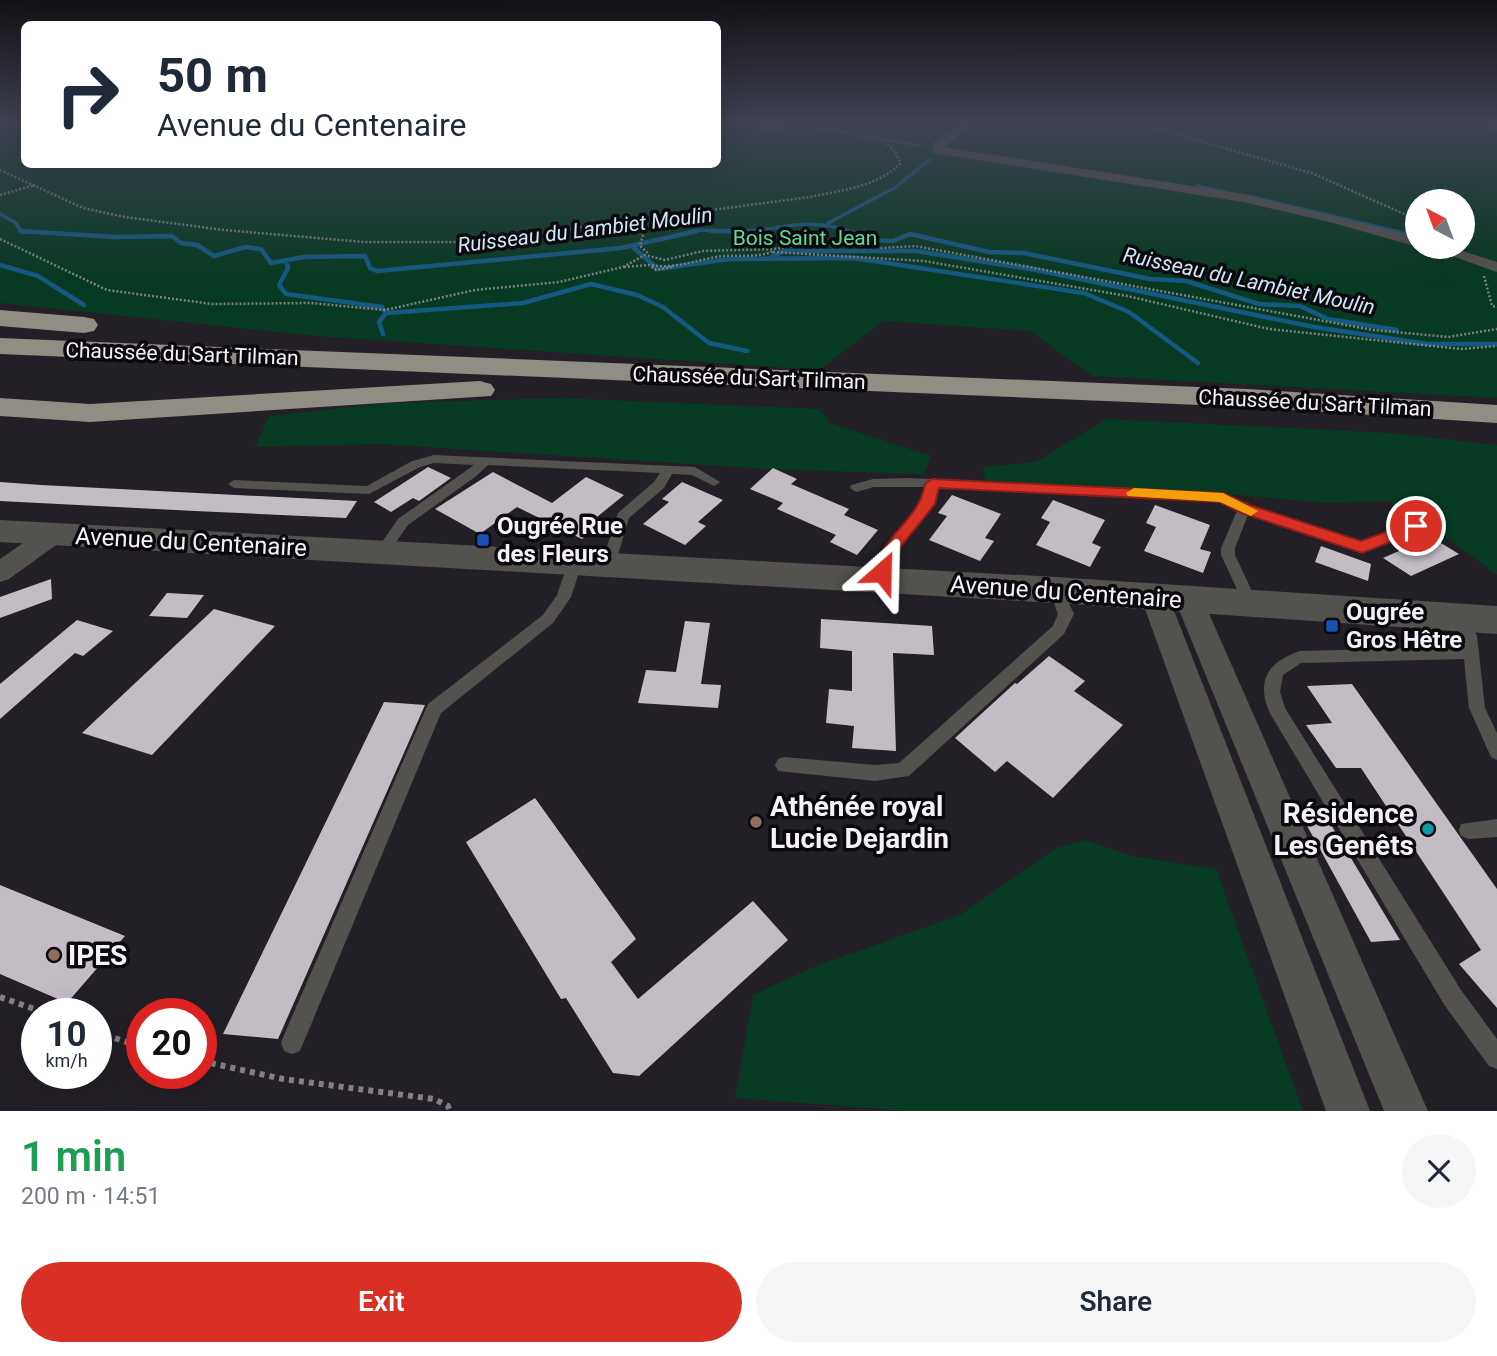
<!DOCTYPE html>
<html lang="en">
<head>
<meta charset="utf-8">
<style>
	:root { --surface:#fff; --page:#f6f6f7; --text:#1f2937; --muted:#747a83; --accent:#d93025 }
	body { margin:0; font-family:Roboto,sans-serif; background:var(--page); color:var(--text); height:100vh; display:flex; flex-direction:column; font-size:26px; white-space:nowrap }
	* { box-sizing:border-box; margin:0 }
	p { font-size:23px; color:var(--muted) }
	.icon { flex:none; width:38px; height:38px; fill:none; stroke:currentColor; stroke-width:2; stroke-linecap:round; stroke-linejoin:round }
	.map { position:relative; height:1111px; overflow:hidden }
	.sheet { display:flex; flex-direction:column; background:var(--surface); flex:1 }
	.sheet>* { flex:none }
	.top-card { position:absolute; left:21px; top:21px; width:700px; height:147px; border-radius:10px; box-shadow:0 7px 28px #0002; background:#fff; color:var(--text); overflow:hidden }
	.needle { width:46px; rotate:319deg }
	.buttons { position:absolute; left:1405px; top:189px; display:grid; gap:14px }
	.buttons a { display:grid; place-items:center; width:70px; height:70px; border-radius:50%; background:var(--surface); box-shadow:0 7px 28px #0002; font-size:35px }
	.speed { position:absolute; left:21px; top:998px; display:flex; gap:14px; font-size:35px; font-weight:700; text-align:center }
	.speed>* { display:grid; place-content:center; width:91px; height:91px; border-radius:50%; background:var(--surface); box-shadow:0 7px 28px #0002; line-height:1 }
	.speed small { font-size:18px; font-weight:400 }
	.speed .limit { border:10px solid #d22; background:#fff; color:#111 }
	.pin { position:absolute; display:grid; place-items:center; width:60px; height:60px; color:#fff; margin:-30px; border:4px solid #fff; border-radius:50%; box-shadow:0 2px 7px #0007 }
	.me { position:absolute; width:77px; margin:-38px; rotate:25deg; stroke-linejoin:round; filter:drop-shadow(0 0 5px #0008) }
	.turn { display:flex; align-items:center; gap:24px; height:147px; padding:0 21px; font-size:32px }
	.turn .icon { width:91px; height:91px; stroke-width:2.5 }
	.turn b { display:block; font-size:49px; line-height:60px }
	.round { display:grid; place-items:center; flex:none; width:74px; height:74px; border-radius:37px; background:var(--page) }
	.overview { display:flex; align-items:center; justify-content:space-between; height:119px; padding:0 21px }
	h1 { font-size:42px; font-weight:600; line-height:52px; color:#1e9e55 }
	.button { display:flex; gap:14px; margin-top:auto; padding:14px 21px }
	.button a { flex:1; height:80px; border-radius:42px; background:var(--accent); color:#fff; font-size:28px; font-weight:600; line-height:80px; text-align:center }
	.button a+a { background:var(--page); color:var(--text) }
	.map>svg:first-child { display:block }
	.green { fill:#063a22; fill-rule:evenodd }
	.lines { fill:none; stroke-linecap:round; stroke-linejoin:round }
	.stream-far1 { stroke:#155983; stroke-width:3.5 }
	.stream { stroke:#155983; stroke-width:4.5 }
	.building { fill:#c4bcc5 }
	.path-far1 { stroke:#837f85; stroke-width:2.5; stroke-dasharray:2 2; stroke-linecap:butt }
	.path { stroke:#837f85; stroke-width:6; stroke-dasharray:5 5; stroke-linecap:butt }
	.service { fill:#54524e; fill-rule:evenodd }
	.minor { fill:#54524e; fill-rule:evenodd }
	.tertiary { fill:#54524e; fill-rule:evenodd }
	.secondary { fill:#716e67; fill-rule:evenodd }
	.trunk { fill:#918c84; fill-rule:evenodd }
	.route { fill:#d93025; stroke:#8d1f18; stroke-width:2 }
	.slow { fill:#f59e0b }
	.transit-dot { fill:#1a4fb4; stroke:#0b090d; stroke-width:2.5 }
	.education-dot { fill:#8d6e63; stroke:#0b090d; stroke-width:2.5 }
	.culture-dot { fill:#0f9aa8; stroke:#0b090d; stroke-width:2.5 }
	.labels { text-anchor:middle; dominant-baseline:central; stroke-width:7; stroke-linejoin:round; paint-order:stroke }
	.far-water-label { font-size:21px; font-style:italic; fill:#d2e5f5; stroke:#0b090d }
	.far-park-label { font-size:21px; fill:#5fdc99; stroke:#0b090d }
	.far-street-label { font-size:21px; fill:#f5f2f7; stroke:#0b090d }
	.poi-label { font-size:24px; font-weight:bold; fill:#f5f2f7; stroke:#0b090d; text-anchor:start }
	.street-label { font-size:24px; fill:#f5f2f7; stroke:#0b090d }
	.near-poi-label { font-size:28px; font-weight:bold; fill:#f5f2f7; stroke:#0b090d; text-anchor:start }
</style>
</head>
<body>
<div class="map">
<svg width="1497" height="1111" viewBox="0 0 1497 1111">
	<rect width="100%" height="100%" fill="#231f26"/>
	<path class="green" d="M0 123H24V164H718V123H1473L1497 134V398L1092 376 1030 331 884 321 819 370 316 336 0 303ZM1418 201H1463V247H1418Z
		M562 398 819 409 830 423 931 456 924 474 766 469 381 444 255 447 269 416 388 403Z
		M1107 419 1390 433 1497 445V575L1453 542 1407 517 1389 501 1325 503 1219 493 986 483 983 467 1036 462Z
		M1086 840 1131 856 1216 869 1303 1111H908L735 1098 753 995 816 966 960 915 1056 848Z"/>
	<g class="lines">
		<path class="stream-far1" d="M1197 186 1226 192
			M1248 196 1399 232
			M0 214 16 223 21 232H42
			M828 223 896 187 930 159
			M689 232 700 230 738 232
			M749 232C788 226 814 218 852 232"/>
		<path class="stream" d="M20 231 115 237 172 236 181 243 197 245 214 256 245 247 261 249 271 263 304 257 365 256 370 268 377 271 621 248 697 231
			M711 231H760
			M848 231 871 240 893 241 910 234 989 252 1024 253 1150 279 1186 281 1259 304 1300 306 1328 319 1397 330
			M1392 231 1410 235
			M634 248 658 269 730 259 854 258 1084 293 1129 312 1198 363
			M770 258 783 251H916L1036 270 1314 327 1427 344H1497
			M286 261 288 268 279 285 286 294 382 307 386 313 379 322 383 334
			M0 265 38 276 84 305
			M386 313 523 303 591 284 637 295 663 307 709 343 747 351"/>
	</g>
	<path class="building" d="M428 467 451 478 419 501 413 498 391 512 374 502Z
		M773 468 797 479 791 484 849 509 844 515 878 530 857 555 830 542 836 535 777 509 783 503 750 489Z
		M493 472 552 503 586 477 624 495 597 517 604 521 582 539 517 507 480 534 435 509Z
		M0 482 41 485 357 501 346 518 195 511 0 501Z
		M682 482 723 500 698 522 706 526 685 545 643 524 669 502 662 499Z
		M952 495 1001 514 985 538 994 541 980 561 929 540 947 516 938 513Z
		M1053 500 1105 520 1092 543 1101 547 1090 567 1036 545 1050 522 1041 518Z
		M1155 505 1210 525 1200 549 1211 552 1203 573 1144 551 1156 527 1146 523Z
		M1431 537 1459 554 1411 576 1383 558Z
		M1321 546 1371 564 1368 581 1315 562Z
		M51 579 52 599 0 618V597Z
		M167 593 204 595 187 618 149 616Z
		M214 609 275 626 152 755 82 733Z
		M821 619 932 626 934 655 893 653 896 751 852 748 854 726 826 723 829 689 852 691V651L820 648Z
		M77 620 113 631 83 656 75 653 0 719V684Z
		M685 621 710 623 701 684 721 685 718 708 638 703 646 670 676 672Z
		M1049 656 1085 681 1074 691 1123 725 1053 798 1007 761 995 772 955 738 1015 683 1017 684Z
		M1352 684 1497 889V1008L1459 964 1481 950 1361 768H1336L1306 725 1332 723 1307 686Z
		M384 702 425 705 278 1039 223 1034Z
		M535 798 636 939 611 962 638 999 753 901 788 940 639 1076 613 1073 566 998 561 999 466 842Z
		M1300 813H1324L1400 940 1371 942Z
		M0 885 125 936 67 1003 0 974Z"/>
	<g class="lines">
		<path class="path-far1" d="M1138 123 1314 174 1418 220
			M807 126 922 146
			M0 170 83 208 125 217 224 230 364 242H470L810 197C842 190 877 187 901 163L893 149 881 139
			M0 195 35 185
			M639 220 644 231 640 246 649 254
			M0 239 107 290 212 304 311 303 385 310 475 290 559 282 623 267 645 255 665 260 703 251 775 249 836 239 882 248 915 246 1373 330 1448 337 1497 329
			M773 252 924 261 1127 296 1269 329 1461 349 1497 346
			M652 265C676 270 700 258 724 256 741 255 758 258 774 251
			M624 267 649 265 656 270 672 267
			M1484 276 1492 306 1497 307"/>
		<path class="path" d="M0 997 46 1013
			M96 1032 142 1047
			M201 1061 283 1079 434 1099 448 1106 450 1111"/>
		<path class="service" d="M434 455 695 467 720 482 714 486 692 475 672 474 664 488 629 518 615 565 608 570 601 565 618 513 654 482 660 473 488 465 475 477 408 525 387 555 382 557 375 552 398 519 474 465 434 463 420 467 369 494 234 488 228 484 234 480 367 486 412 461Z
			M908 478 1223 493 1249 506 1362 542 1416 521 1423 526 1421 529 1362 552 1248 515 1235 548V555L1257 602 1255 606H1245L1243 602 1221 555V548L1237 511 1220 501 938 487C937 515 909 530 896 553 891 562 890 570 889 580L882 585 875 580C880 536 923 521 925 487H874L856 492 850 488 851 485 873 479Z
			M575 558 582 563 571 597 553 623 441 713 300 1051 292 1054 284 1051 281 1043 284 1035 428 704 543 615 557 595 568 563Z
			M1056 585 1061 586 1074 614 1064 634 909 776 875 781 778 771 775 765 778 759 784 757 875 765 899 763 1053 626 1058 614 1049 590 1051 586Z
			M1461 611 1466 613 1477 636 1485 708 1497 733V760L1491 757 1469 708 1464 659 1301 663 1283 675 1280 692 1285 708 1461 990 1497 1039V1069L1489 1066 1445 1006 1271 715C1255 682 1267 662 1300 651L1462 647 1461 636 1453 617 1456 613Z
			M1497 819V837L1468 839 1461 836 1459 830 1461 824Z"/>
		<path class="minor" d="M750 123H798L772 132Z
			M962 123H976L944 147 1243 194 1418 237V247L1330 222 1243 202 933 153V143Z
			M1427 247H1450L1497 262V272Z
			M54 525 63 528 67 534 63 540 9 579 0 582V559L45 528Z
			M1155 588 1165 591 1169 598 1370 1111H1326L1141 598 1145 591Z
			M1189 590 1199 593 1203 600 1428 1111H1384L1175 600 1179 593Z"/>
		<path class="tertiary" d="M0 520 1056 577 1497 606V634L1056 603 0 542Z"/>
		<path class="secondary" d="M1483 123H1497V132Z"/>
		<path class="trunk" d="M0 310 84 317 94 319 98 325 94 331 84 333 0 326Z
			M0 338 1247 389 1497 405V423L1247 407 0 354Z
			M480 381 491 384 495 390 491 396 90 422 0 416V398L90 404Z"/>
	</g>
	<linearGradient id="sky" x2="0" y2="1"><stop stop-color="#131115"/><stop offset="0.44" stop-color="#3f4252"/><stop offset="1" stop-color="#3f4252" stop-opacity="0"/></linearGradient>
	<rect width="1497" height="279" fill="url(#sky)"/>
	<path class="route" d="M932 479 1223 493 1250 505 1361 541 1416 521 1424 526 1422 530 1362 553 1239 512 1220 502 939 488 935 504 894 555 888 576H876L874 572C883 534 920 519 925 484Z"/>
	<path class="slow" d="M1134 488 1223 493 1258 511 1251 516 1220 502 1128 496 1126 493Z"/>
	<g class="transit-dot">
		<rect x="476" y="533" width="14" height="14" rx="3.5"/>
		<rect x="1325" y="619" width="14" height="14" rx="3.5"/>
	</g>
	<g class="education-dot">
		<circle cx="756" cy="822" r="7"/>
		<circle cx="54" cy="955" r="7"/>
	</g>
	<circle class="culture-dot" cx="1428" cy="829" r="7"/>
	<g class="labels">
		<g class="far-water-label">
			<text transform="translate(585 230) rotate(-7)">Ruisseau du Lambiet Moulin</text>
			<text transform="translate(1249 281) rotate(12)">Ruisseau du Lambiet Moulin</text>
		</g>
		<g class="far-park-label">
			<text x="805" y="238">Bois Saint Jean</text>
		</g>
		<g class="far-street-label">
			<text transform="translate(182 354) rotate(2)">Chaussée du Sart Tilman</text>
			<text transform="translate(749 378) rotate(2)">Chaussée du Sart Tilman</text>
			<text transform="translate(1315 403) rotate(3)">Chaussée du Sart Tilman</text>
		</g>
		<g class="poi-label">
			<text x="497" y="526">Ougrée Rue<tspan x="497" dy="28">des Fleurs</tspan></text>
			<text x="1346" y="612">Ougrée<tspan x="1346" dy="28">Gros Hêtre</tspan></text>
		</g>
		<g class="street-label">
			<text transform="translate(191 542) rotate(3)">Avenue du Centenaire</text>
			<text transform="translate(1066 592) rotate(4)">Avenue du Centenaire</text>
		</g>
		<g class="near-poi-label">
			<text x="770" y="806">Athénée royal<tspan x="770" dy="32">Lucie Dejardin</tspan></text>
			<text x="1414" y="813" text-anchor="end">Résidence<tspan x="1414" dy="32">Les Genêts</tspan></text>
			<text x="68" y="955">IPES</text>
		</g>
	</g>
</svg>
<div class="buttons">
<a><svg class="needle" viewBox="-14 -14 28 28"><path d="M0-13l5 13h-10z" fill="#e53935"/><path d="M0 13l5-13h-10z" fill="#747a83"/></svg></a>
</div>
<div class="speed"><div>10<small>km/h</small></div><div class="limit">20</div></div>
<div class="pin" style="left:1416px;top:526px;background:#d93025"><svg class="icon" aria-label="arrive" viewBox="0 0 24 24"><path d="M6 21V4h12l-3 4 3 4H6"/></svg></div>
<svg class="me" style="left:882px;top:572px" viewBox="-20 -20 40 40"><path d="M0-17L14 15 0 8-14 15z" fill="#d93025" stroke="#fff" stroke-width="4"/></svg>
<div class="top-card">
<div class="turn"><svg class="icon" aria-label="right" viewBox="0 0 24 24"><path d="M7 20v-9h11M14 6l5 5-5 5"/></svg><div><b>50 m</b>Avenue du Centenaire</div></div>
</div>
</div>
<section class="sheet">
<div class="overview"><div><h1>1 min</h1><p>200 m · 14:51</p></div><a class="round"><svg class="icon" aria-label="close" viewBox="0 0 24 24"><path d="M6 6l12 12M18 6L6 18"/></svg></a></div>
<div class="button"><a>Exit</a><a>Share</a></div>
</section>
</body>
</html>
